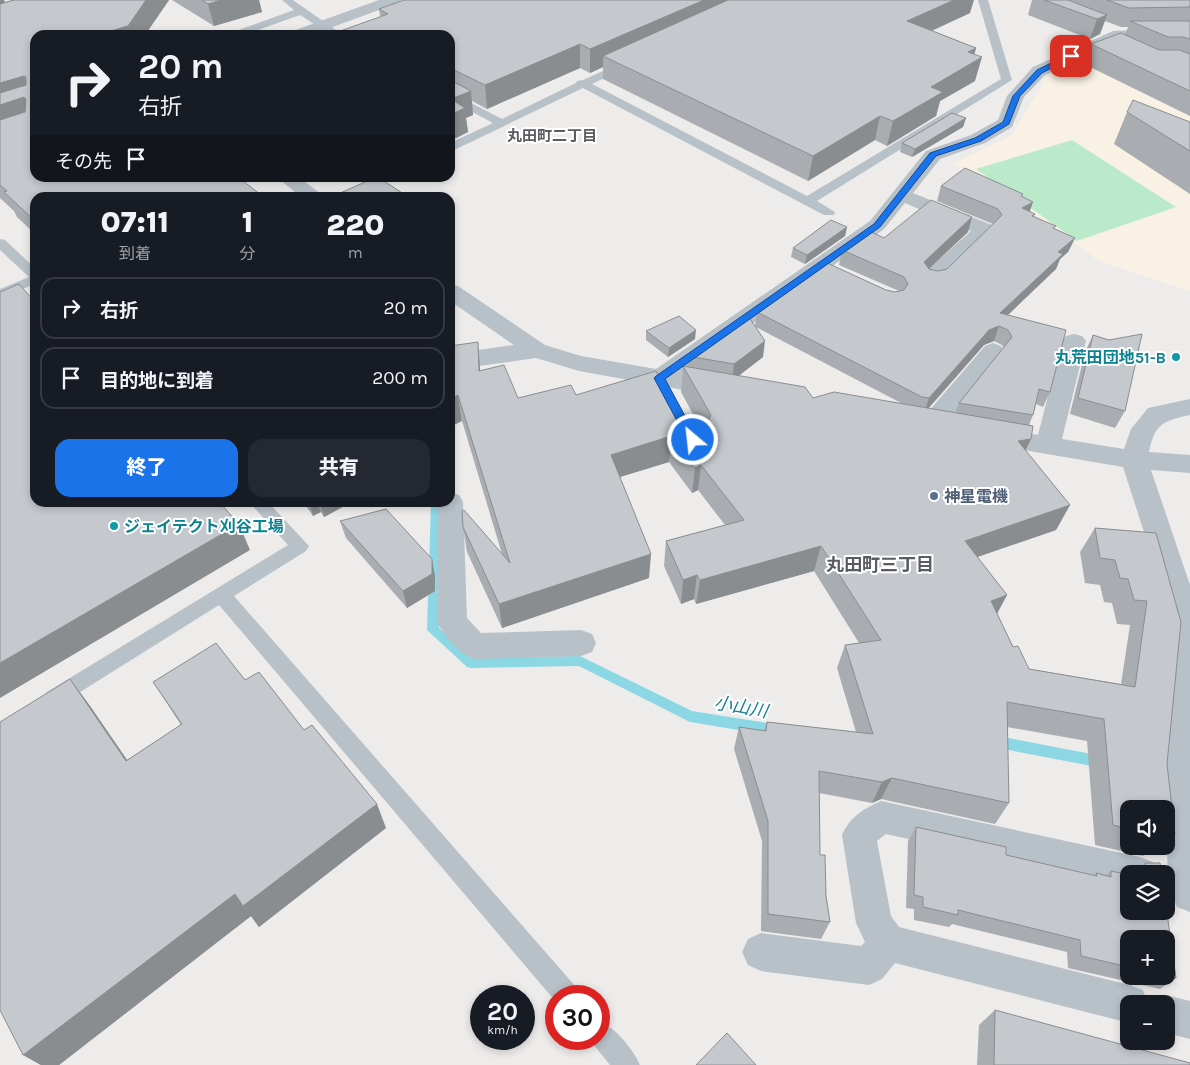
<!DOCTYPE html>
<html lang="ja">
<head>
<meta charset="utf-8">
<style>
	:root { --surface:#171b24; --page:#242831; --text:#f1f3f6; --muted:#9ea1a6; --line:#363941; --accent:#1a73e8 }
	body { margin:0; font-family:Karla,"Noto Sans JP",sans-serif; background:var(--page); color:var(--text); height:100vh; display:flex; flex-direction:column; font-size:19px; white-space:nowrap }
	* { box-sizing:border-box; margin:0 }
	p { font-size:16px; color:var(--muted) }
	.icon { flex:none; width:28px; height:28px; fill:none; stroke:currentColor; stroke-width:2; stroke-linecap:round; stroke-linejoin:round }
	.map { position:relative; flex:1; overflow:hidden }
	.panel { position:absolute; left:30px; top:192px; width:425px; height:315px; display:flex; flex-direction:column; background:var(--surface); border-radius:15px; box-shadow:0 2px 8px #0003 }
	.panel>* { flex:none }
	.guide { position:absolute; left:30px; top:30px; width:425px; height:152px; border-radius:15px; box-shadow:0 2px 8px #0003; background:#171b24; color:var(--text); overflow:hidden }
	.tools { position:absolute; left:1120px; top:800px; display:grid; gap:10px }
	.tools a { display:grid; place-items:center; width:55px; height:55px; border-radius:10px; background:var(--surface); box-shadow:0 2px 8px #0003; font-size:25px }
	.speed { position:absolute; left:470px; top:985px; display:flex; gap:10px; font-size:25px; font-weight:700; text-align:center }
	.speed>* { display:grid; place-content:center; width:65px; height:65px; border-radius:50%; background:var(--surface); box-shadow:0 2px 8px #0003; line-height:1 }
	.speed small { font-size:12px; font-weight:400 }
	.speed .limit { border:8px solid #d22; background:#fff; color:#111 }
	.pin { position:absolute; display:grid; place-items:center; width:42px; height:42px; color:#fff; margin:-21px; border-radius:10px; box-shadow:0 2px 8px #0006 }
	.me { position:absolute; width:55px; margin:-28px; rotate:332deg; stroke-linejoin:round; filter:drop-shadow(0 0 4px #0008) }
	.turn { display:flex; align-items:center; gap:18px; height:105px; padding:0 25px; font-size:22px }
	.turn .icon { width:65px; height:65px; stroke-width:2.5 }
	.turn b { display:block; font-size:35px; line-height:42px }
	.then { display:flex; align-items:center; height:48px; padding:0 25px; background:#0003; gap:10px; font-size:19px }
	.eta { display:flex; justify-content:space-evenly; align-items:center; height:85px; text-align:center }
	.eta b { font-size:30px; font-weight:800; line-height:35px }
	.button { display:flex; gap:10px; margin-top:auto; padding:10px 25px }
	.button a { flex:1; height:58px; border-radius:15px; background:var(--accent); color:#fff; font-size:20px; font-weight:800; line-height:58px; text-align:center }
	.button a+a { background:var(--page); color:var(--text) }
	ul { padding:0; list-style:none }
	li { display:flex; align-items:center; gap:15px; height:62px; margin:0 10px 8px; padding:0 15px; border:2px solid var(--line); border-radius:15px }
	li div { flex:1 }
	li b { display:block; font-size:19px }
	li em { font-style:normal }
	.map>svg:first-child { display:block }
	.commercial { fill:#f9f1e4 }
	.green { fill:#bbeaca }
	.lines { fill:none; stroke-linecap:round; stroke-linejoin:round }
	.stream { fill:#8bd8e4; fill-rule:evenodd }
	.lane { fill:#b7c1c7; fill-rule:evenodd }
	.street { fill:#b7c1c7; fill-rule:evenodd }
	.wall { fill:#a9adb1; fill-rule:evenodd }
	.shaded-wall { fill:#8a8d90 }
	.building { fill:#c5c9ce; stroke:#8a8d90 }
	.route { fill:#1a73e8; stroke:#114b97 }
	.culture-dot { fill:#0f9aa8; stroke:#fff; stroke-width:2 }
	.service-dot { fill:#5c6f8a; stroke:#fff; stroke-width:2 }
	.labels { text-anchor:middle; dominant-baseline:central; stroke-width:4; stroke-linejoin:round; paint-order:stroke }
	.far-neighbourhood-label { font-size:15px; font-weight:bold; fill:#595c60; stroke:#fff }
	.culture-label { font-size:16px; font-weight:bold; fill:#0d838f; stroke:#fff; text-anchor:end }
	.service-label { font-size:16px; font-weight:bold; fill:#4e5e75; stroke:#fff; text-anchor:start }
	.neighbourhood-label { font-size:18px; font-weight:bold; fill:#595c60; stroke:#fff }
	.water-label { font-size:18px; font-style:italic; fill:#168292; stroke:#fff }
</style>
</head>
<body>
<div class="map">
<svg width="1190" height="1065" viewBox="0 0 1190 1065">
	<rect width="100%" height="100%" fill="#eeebeb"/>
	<path class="commercial" d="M1105 48 1190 80V291L1099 261 1040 217 953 164 1012 135 1048 75Z"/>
	<path class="green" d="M1072 140 1176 207 1077 241 976 169Z"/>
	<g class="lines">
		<path class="stream" d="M431 502H441L439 628 474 658 580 656 692 711 780 725 785 727 787 731 785 735 780 737 690 722 579 666 471 668 467 667 427 630Z
			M993 735 1102 756 1107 758 1109 762 1107 766 1102 768 993 747 988 745 986 741 988 737Z"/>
		<path class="lane" d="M282 0H293L343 35H331L300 15 244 35H229L230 33 294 10Z
			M978 0H988L1012 80 817 201 835 212 834 215H824L803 204 583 88 450 152V143L493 123 450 100V92L502 119 576 83 577 81 583 80 625 61 629 62 630 64 629 66 592 84 807 196 1001 79Z
			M0 239 5 240 35 268V284L0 298V289L29 277 0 250Z
			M249 502H268L309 546 306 551 234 596 576 987 579 996H556V1002L219 605 61 704 54 707 47 704 44 698 47 692 288 545Z
			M599 1021C615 1027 633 1049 640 1065H610L589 1039H599Z"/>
		<path class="street" d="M379 0H401L398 3 311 35H288L290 32Z
			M1190 28V38L1122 39 1045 75 1024 97 1012 127 985 143 940 159 913 193 992 225 995 229 992 233 941 282 933 284 925 282 922 277 925 272 971 231 905 203 884 229 682 374 726 382 729 388 726 394 717 396 579 371 536 358 450 370V354L514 345 450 301V284L458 286 545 345 581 356 656 369 870 221 926 151 971 135 998 120 1007 96 1033 67 1113 31Z
			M278 178H300L326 198H302Z
			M1074 334 1082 336 1086 341 1062 439 1124 449 1131 429 1148 408 1190 399V415C1163 421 1155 423 1149 452L1190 455V473L1151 470 1190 585V912L1177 907 1168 884 1166 809H1163L1161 763 1174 625 1123 467 994 445 985 442 981 436 985 430 994 427 1038 435 1062 341 1066 336Z
			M993 343 1001 346 1005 351 1001 356 940 431 931 434 922 431 918 425 922 419 985 346Z
			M450 492 459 495 463 502 467 618 481 633 581 630 592 634 596 643 592 652 581 656 474 659C458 653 445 637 437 622V502H450Z
			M881 801 1140 857 1153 862 1158 874H1129V889L886 834 877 841 891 916 899 927 1129 985 1143 990 1148 1004H1129V1023L895 963 882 979 869 985 761 971 748 965 742 952 748 939 761 933 861 946 865 942 856 923 842 835C849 818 864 808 881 801Z
			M1166 995 1190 1001V1039L1166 1033V1004H1151L1152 1000Z"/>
	</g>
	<path class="wall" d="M0 0H4L5 2 12 0H169L145 35H35V234L17 217 14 211 0 198Z
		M172 0H259L262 12 214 26Z
		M1032 0H1190V116L1084 64 1091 44 1125 35 1128 27H1121L1105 21 1100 34 1090 39 1028 15Z
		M379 9 970 13 932 31 976 48 974 55 975 81 940 101 936 116 887 146 875 140 808 181 603 79V67L590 73 580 68 487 109 472 101 473 115 466 118 468 132 450 141V35L380 16Z
		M1127 112 1190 122V194L1114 144Z
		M966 118 963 127 912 157 900 152 902 143Z
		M941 186 1023 194 1022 197 1030 212 1035 214 1034 216 1055 229 1075 238 1068 252 1060 259 1056 269 1008 315 1050 392 1043 407 1036 404 1033 415 1029 425 1031 439 1025 450 1070 505 1056 530 977 557 1007 595 997 614 1013 647 1029 669 1121 684 1130 625 1117 624 1112 603 1104 602 1100 585 1085 583 1080 552 1095 528 1156 533 1167 764 1175 834 1166 842V809H1129V846H1161L1154 853 1147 852 1143 856 1095 845 1087 741 1007 727 1009 803 995 824 881 799 872 803 819 793 820 855 830 922 821 939 761 931 762 841 734 749 739 727 764 731 767 722 856 732 837 668 845 645 859 643 814 571 696 604 694 599 681 604 664 566 666 541 725 525 698 490 692 493 669 462 620 477 649 578 502 628 467 552 463 527 502 554 462 421 450 346 481 371 518 398 576 395 685 423 696 427 699 425 681 392 683 366 687 367 688 356 718 339 755 326 757 312 886 290 895 292 899 291 839 265 842 250 884 238 972 217 968 232 929 269 938 271 947 269 993 224 937 201ZM756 327 901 403 813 398 738 376 763 357ZM994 341 1002 345 1004 348 959 403 955 413 929 408 984 345Z
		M847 227 845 236 805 264 791 257 793 248Z
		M646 331 695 339 668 357 646 340Z
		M1093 335 1125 411 1115 428 1070 414 1085 352Z
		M303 502H352L324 517 321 512 313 516Z
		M340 521 435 576V591L407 608 346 538Z
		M70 679 90 706 127 760 181 725 153 682 245 680 304 730 386 828 259 927 251 916 59 1065H41L23 1055Z
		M916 827 1006 847V855L1094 876 1096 873 1106 875 1111 871 1129 875V911H1166V906L1176 978 1160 989 1068 968 1067 952 952 924 949 927 914 920V909L906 908 908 841ZM1129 939H1166V976H1129Z
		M1145 863 1162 874H1133Z
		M995 1010 1190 1065H977L979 1025Z"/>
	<path class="shaded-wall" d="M0 0H4L11 16 0 19Z
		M146 0H169L145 35H108L107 32Z
		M221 0H259L262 12 214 26 208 4Z
		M704 0H753L603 56V67L590 73V49Z
		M954 0H974L970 13 902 44 907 21Z
		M1107 15 1100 34 1090 39 1097 19Z
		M580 44V68L487 109 485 85Z
		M976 48 972 63 982 57 975 81 940 101 936 116 887 146 893 121 968 52Z
		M24 76 34 99H26L24 97 34 121 0 132V83Z
		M471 91 473 115 466 118 468 132 450 141 451 99Z
		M880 116 875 140 808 181 813 156Z
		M966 118 963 127 912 157 915 149Z
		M1033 202 1028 217 1022 208Z
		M972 217 968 232 920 277 924 262Z
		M847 227 845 236 805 264 807 255Z
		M1075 238 1068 252 1060 259 1056 269 994 328 1000 313 1058 252Z
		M999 326 994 341 984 345 924 413 929 398 989 330Z
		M696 330 695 339 668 357 669 348Z
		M765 341 763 357 732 381 734 364Z
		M478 342 480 368 482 396 479 371Z
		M458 395 462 421 450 427V399Z
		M671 436 669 462 610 480 611 455Z
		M1031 439 1019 464 1018 441Z
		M701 465 698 490 692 493 695 468Z
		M309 502H317L321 512 313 516Z
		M319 502H352L324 517Z
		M1070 505 1056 530 954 565 965 541Z
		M239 524 250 550 0 698V663Z
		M821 546 814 571 696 604 700 580Z
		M651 554 649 578 502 628 499 604Z
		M432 559 435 576V591L407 608 403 591Z
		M697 575 694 599 681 604 683 580Z
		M1007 595 994 619 991 601Z
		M70 679 90 706 145 786 126 761Z
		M892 778 881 799 872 803 882 782Z
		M377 804 386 828 259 927 251 916 59 1065H41L23 1055 235 894Z"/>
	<path class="building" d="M14 0H146L128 26 107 32 110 35H35V178H239L265 198H35V221L4 192 7 191 0 185V120L25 112 26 99 24 97 0 105V93L26 85V77L24 76 0 83V4Z
		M202 0H221L208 4Z
		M404 0H704L590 49 580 44 485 85 450 68V35H329L388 14 379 9Z
		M728 0H954L907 21 976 48 968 52 982 57 931 87 943 92 893 121 880 116 813 156 603 56Z
		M1044 0H1068L1107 15 1097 19Z
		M1107 0H1190V7L1129 8Z
		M1130 21H1190V39L1183 37H1168Z
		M1121 33 1159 50H1179L1190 54V91L1091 44Z
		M450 80 471 91 451 99 465 108 450 115Z
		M1133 100 1190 122V151L1127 112Z
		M952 113 966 118 915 149 902 143Z
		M965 168 1023 194 1021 196 1033 202 1022 208 1035 214 1032 216 1056 226 1053 228 1075 238 1058 252 1063 254 1000 313 1066 330 1050 392 1039 389 1033 415 959 403 1012 337 1008 330 999 326 989 330 929 398 922 397 757 312 825 262 886 290 895 292 904 290 908 284 904 277 842 250 869 231 884 238 931 200 972 217 924 262 929 269 938 271 947 269 1002 215 998 209 941 186Z
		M374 178H379L407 196 404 198H329Z
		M831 220 847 227 807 255 793 248Z
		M19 284 35 302V502H219L239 524 0 663V292Z
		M679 316 696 330 669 348 646 331Z
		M749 317 765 341 734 364 688 356 715 337 718 339Z
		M1142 334 1125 411 1078 398 1093 335 1109 340Z
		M478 342 479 371 504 365 518 398 571 385 576 395 656 371 685 423 696 427 707 423 711 415 683 366 805 387 813 398 834 392 1033 426 1031 439 1018 441 1070 505 965 541 1007 595 991 601 1013 647 1018 646 1029 669 1135 687 1147 601 1134 600 1128 579 1120 578 1115 560 1100 558 1095 528 1156 533 1181 622 1167 764 1175 834 1166 832V809H1129V829L1113 825 1104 719 1007 702 1009 803 892 778 882 782 819 771 820 855H825L826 896 830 922 768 914V821L739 727 766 731 767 722 873 734 845 645 881 640 821 546 700 580 697 575 683 580 666 541 744 520 701 465 695 468 671 436 611 455 651 554 499 604 463 527 462 511 464 510 510 563 458 395 450 399V346Z
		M386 509 432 559V574L403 591 340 521Z
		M216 643 245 680 259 672 304 730 312 725 377 804 243 906 235 894 23 1055 0 1010V722L70 679 126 761 182 724 153 682Z
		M916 827 1006 847V855L1097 876 1096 873 1111 877V871L1129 875V911H1166V906L1176 978 1166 976V939H1129V967L1081 956 1080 940 958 910V915L923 907V897L914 895Z
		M1145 863H1160L1162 874H1145Z
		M995 1010 1190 1063V1065H994Z
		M727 1033 756 1065H696Z"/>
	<path class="route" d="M1069 54 1074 56 1042 73 1020 96 1009 124 981 141 936 156 880 227 665 379 698 440 693 444 689 443 654 378 656 376 874 224 930 153 975 138 1003 122 1013 96 1037 70Z"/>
	<g class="culture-dot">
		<circle cx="1176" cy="357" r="5"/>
		<circle cx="114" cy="526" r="5"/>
	</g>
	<circle class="service-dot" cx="934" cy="496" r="5"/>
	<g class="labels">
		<g class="far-neighbourhood-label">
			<text x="552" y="136">丸田町二丁目</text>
		</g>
		<g class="culture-label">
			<text x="1166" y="357">丸荒田団地51-B</text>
			<text x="124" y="526" text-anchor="start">ジェイテクト刈谷工場</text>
		</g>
		<g class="service-label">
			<text x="944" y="496">神星電機</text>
		</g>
		<g class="neighbourhood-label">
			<text x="880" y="565">丸田町三丁目</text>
		</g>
		<g class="water-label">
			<text transform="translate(741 707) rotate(10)">小山川</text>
		</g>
	</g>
</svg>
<div class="tools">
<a><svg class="icon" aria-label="sound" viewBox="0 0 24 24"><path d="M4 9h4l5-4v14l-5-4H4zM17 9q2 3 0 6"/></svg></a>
<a><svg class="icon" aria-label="layers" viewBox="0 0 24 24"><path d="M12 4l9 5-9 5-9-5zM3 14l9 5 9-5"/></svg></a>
<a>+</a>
<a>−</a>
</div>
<div class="speed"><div>20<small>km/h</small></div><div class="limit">30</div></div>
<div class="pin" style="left:1071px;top:56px;background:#d93025"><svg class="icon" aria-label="arrive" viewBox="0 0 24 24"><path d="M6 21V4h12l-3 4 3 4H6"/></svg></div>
<svg class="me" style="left:693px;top:440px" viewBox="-20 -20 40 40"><circle r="17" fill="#1a73e8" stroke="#fff" stroke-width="3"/><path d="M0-11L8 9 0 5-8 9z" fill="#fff"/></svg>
<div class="guide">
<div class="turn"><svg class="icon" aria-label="right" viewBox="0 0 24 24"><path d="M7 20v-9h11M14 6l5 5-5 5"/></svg><div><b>20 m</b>右折</div></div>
<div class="then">その先<svg class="icon" aria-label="arrive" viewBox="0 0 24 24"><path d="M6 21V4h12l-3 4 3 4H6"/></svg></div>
</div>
<section class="panel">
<div class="eta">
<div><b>07:11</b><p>到着</p></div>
<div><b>1</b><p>分</p></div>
<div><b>220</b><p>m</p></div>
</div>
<ul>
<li><svg class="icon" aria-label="right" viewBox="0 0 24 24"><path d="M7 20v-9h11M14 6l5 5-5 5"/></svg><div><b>右折</b></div><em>20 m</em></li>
<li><svg class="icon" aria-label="arrive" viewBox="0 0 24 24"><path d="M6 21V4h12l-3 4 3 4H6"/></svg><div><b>目的地に到着</b></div><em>200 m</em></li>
</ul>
<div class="button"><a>終了</a><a>共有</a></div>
</section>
</div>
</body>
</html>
